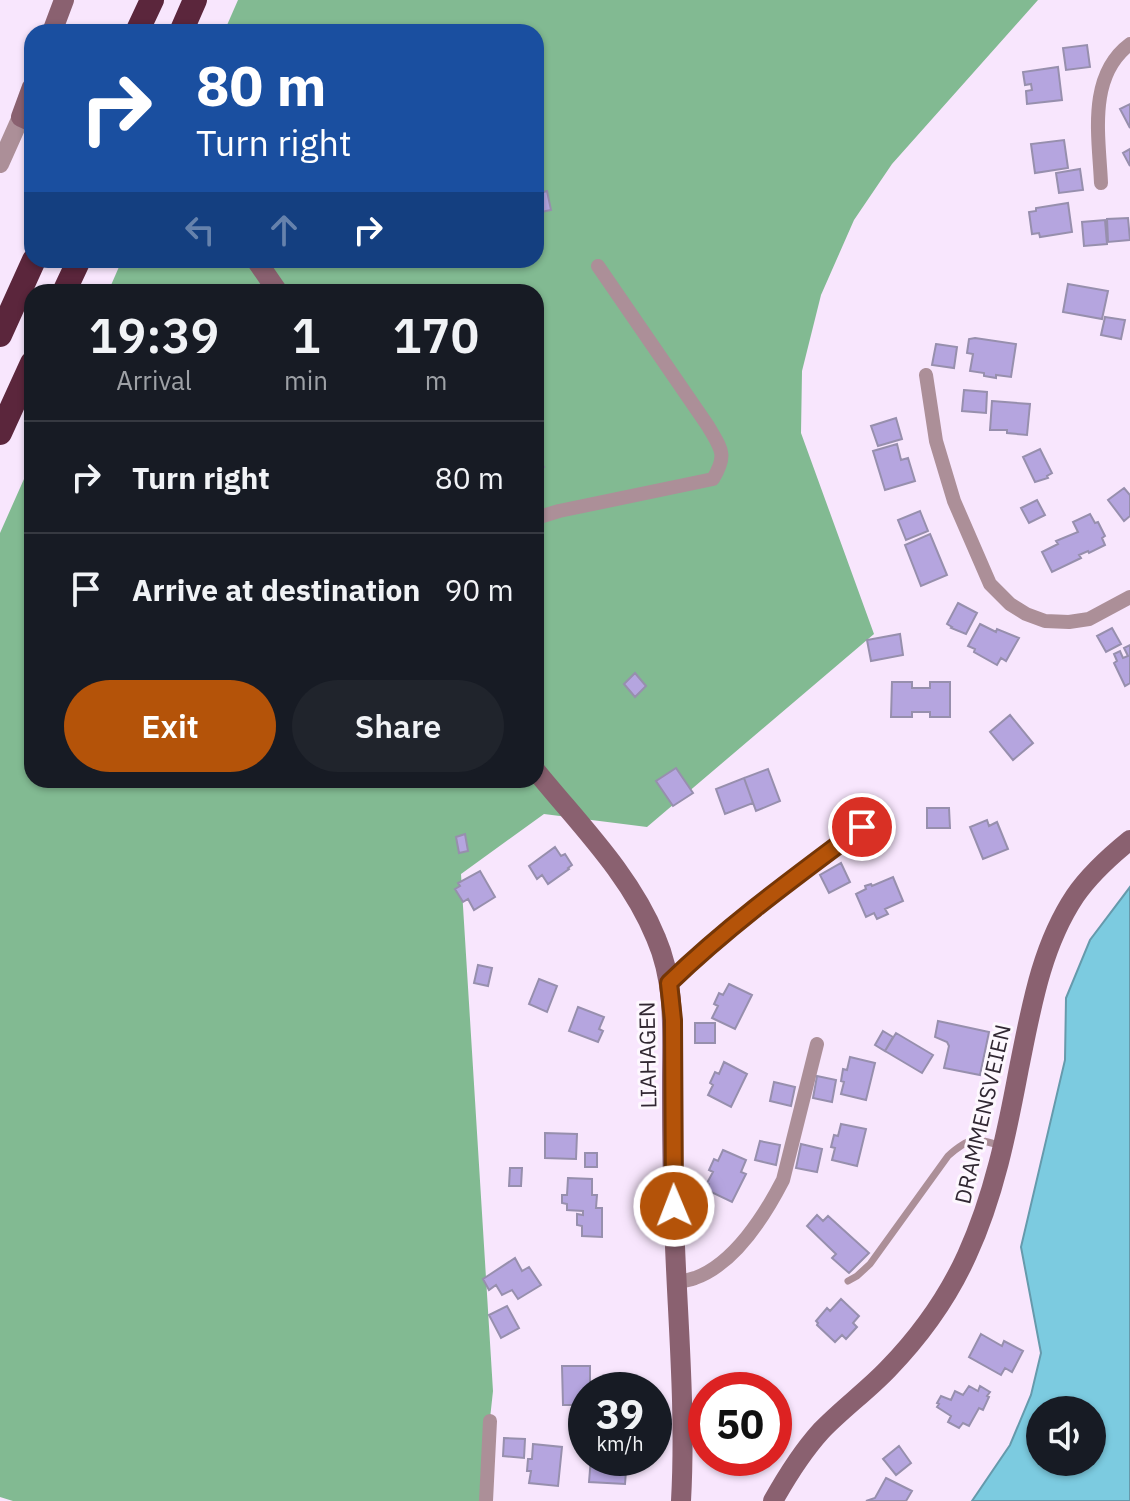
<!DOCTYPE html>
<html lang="en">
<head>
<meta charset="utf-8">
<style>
	:root { --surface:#171b24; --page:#20242c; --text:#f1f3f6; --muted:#9ea1a6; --line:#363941; --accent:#b45309 }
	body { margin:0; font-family:"IBM Plex Sans",sans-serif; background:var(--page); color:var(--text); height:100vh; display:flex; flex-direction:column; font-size:30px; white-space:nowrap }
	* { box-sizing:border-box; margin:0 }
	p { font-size:26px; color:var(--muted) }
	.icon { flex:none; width:44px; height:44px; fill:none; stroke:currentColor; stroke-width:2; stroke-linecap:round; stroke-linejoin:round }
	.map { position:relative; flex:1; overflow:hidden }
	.sheet { position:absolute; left:24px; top:284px; width:520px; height:504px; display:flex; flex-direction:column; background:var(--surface); border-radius:24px; box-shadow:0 2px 6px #0004 }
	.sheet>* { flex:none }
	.hud { position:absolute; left:24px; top:24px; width:520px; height:244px; border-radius:24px; box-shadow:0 2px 6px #0004; background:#1a4fa0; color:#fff; overflow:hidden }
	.tools { position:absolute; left:1026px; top:1396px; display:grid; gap:16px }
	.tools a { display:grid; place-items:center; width:80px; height:80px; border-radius:50%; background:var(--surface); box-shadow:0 2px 6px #0004; font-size:40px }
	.speed { position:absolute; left:568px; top:1372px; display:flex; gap:16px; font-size:40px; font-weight:700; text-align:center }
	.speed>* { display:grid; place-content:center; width:104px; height:104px; border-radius:50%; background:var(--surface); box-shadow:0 2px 6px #0004; line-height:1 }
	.speed small { font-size:20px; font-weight:400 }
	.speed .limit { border:12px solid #d22; background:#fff; color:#111 }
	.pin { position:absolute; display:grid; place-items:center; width:68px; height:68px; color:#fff; margin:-34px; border:4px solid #fff; border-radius:50%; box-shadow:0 2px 8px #0007 }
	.me { position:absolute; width:88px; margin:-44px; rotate:359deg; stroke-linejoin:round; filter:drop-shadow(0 0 6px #0008) }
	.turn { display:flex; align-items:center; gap:28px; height:168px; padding:0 40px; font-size:36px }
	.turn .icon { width:104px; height:104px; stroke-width:2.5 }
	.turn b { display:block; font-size:56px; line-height:68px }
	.lanes { display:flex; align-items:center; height:76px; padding:0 40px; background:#0003; justify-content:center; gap:40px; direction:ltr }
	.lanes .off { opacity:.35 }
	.eta { display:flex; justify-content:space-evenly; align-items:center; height:136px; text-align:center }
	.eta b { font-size:48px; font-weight:600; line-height:56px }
	.button { display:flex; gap:16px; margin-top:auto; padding:16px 40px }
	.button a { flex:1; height:92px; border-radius:48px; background:var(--accent); color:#fff; font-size:32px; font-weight:600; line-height:92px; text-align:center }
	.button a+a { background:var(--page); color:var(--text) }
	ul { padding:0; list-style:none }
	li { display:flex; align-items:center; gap:24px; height:112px; padding:0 40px; border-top:2px solid var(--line) }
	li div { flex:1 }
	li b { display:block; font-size:30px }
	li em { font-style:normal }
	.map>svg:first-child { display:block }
	.forest { fill:#82ba92 }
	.water { fill:#7ccbe0; stroke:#669aac; stroke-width:2; fill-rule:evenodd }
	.building { fill:#b5a5df; stroke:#978fad; stroke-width:2 }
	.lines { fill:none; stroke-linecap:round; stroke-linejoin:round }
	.service { stroke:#ac8f98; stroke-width:7 }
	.minor { stroke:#ac8f98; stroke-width:14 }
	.tertiary { stroke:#ac8f98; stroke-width:18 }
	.secondary { stroke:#8a6170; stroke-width:20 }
	.motorway { stroke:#5b263c; stroke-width:24 }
	.route-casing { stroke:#753606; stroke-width:20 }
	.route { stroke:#b45309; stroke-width:14 }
	.labels { text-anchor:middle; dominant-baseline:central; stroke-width:6; stroke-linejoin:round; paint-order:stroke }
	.street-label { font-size:22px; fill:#312833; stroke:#fdf8fe }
</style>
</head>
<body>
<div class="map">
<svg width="1130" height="1501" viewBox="0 0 1130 1501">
	<rect width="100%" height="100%" fill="#f8e6fd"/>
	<path class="forest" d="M238 0H1038L892 164 854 220 821 295 802 371 801 433 874 634 647 827 544 814 461 874 493 1391 481 1501H13L0 1497V533L32 461V780H536V292H108L122 260H536V32H224Z"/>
	<path class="water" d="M1130 887V1501H972L1010 1445 1031 1395 1041 1353 1021 1247 1065 1060 1066 998 1090 940ZM1040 1410H1092V1462H1040Z"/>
	<path class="building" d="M1087 45 1090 67 1066 70 1063 48Z
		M1058 67 1062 100 1027 104 1026 91 1032 90 1031 84 1025 85 1023 72Z
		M1130 104V128L1120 109Z
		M1064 140 1068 168 1035 173 1031 144Z
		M1130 149V166L1123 153Z
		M1080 169 1083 190 1059 193 1056 173Z
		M547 191 551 210 536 213V194Z
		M1068 203 1072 232 1040 237 1039 233 1032 234 1029 212 1036 211V208Z
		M1128 218 1130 240 1108 242 1107 219Z
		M1105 220 1107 244 1084 246 1082 222Z
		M1068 284 1108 291 1102 319 1063 312Z
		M1105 317 1125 320 1121 339 1101 335Z
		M975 338 1016 344 1011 377 996 375V378L984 376V373L970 371 973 354 967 353 969 339Z
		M936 344 957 347 954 368 932 365Z
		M964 390 987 392 986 413 962 411Z
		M992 401 1030 404 1027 435 1007 433V430H990Z
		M896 418 902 439 878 446 871 426Z
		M897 444 901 460 908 458 915 481 885 490 873 451Z
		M1040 449 1052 473 1047 476 1048 478 1035 482 1023 457Z
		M536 456 544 467 536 472Z
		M1124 488 1130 495V516L1124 521 1108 500Z
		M1037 500 1045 515 1029 523 1021 508Z
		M920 511 928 531 906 540 898 520Z
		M1090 514 1095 523 1098 522 1105 536 1102 538 1105 545 1089 553 1088 551 1079 555 1081 558 1052 572 1042 552 1058 544 1056 541 1078 532 1073 522Z
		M930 534 947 575 921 586 905 545Z
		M958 603 977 613 966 634 951 628 952 627 947 624Z
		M980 624 996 632 997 629 1019 638 1006 661 1001 658 997 665 974 652 975 649 968 646Z
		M1112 628 1121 644 1106 652 1097 636Z
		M900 634 903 655 871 661 867 640Z
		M1130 645V683L1125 686 1114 663 1117 661 1114 654 1120 651 1123 658 1128 656 1124 648Z
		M635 673 646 686 635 697 624 684Z
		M892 682H912V688H930V682H950V717H930V712H912V717H891Z
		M1010 715 1033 743 1013 760 990 732Z
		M676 768 693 793 673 806 656 781Z
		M768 769 780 801 756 811 744 778Z
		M744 778 753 803 725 814 716 789Z
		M927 808H949L950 828H927Z
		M987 820 989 826 997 822 1008 849 983 859 970 827Z
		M465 834 468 851 459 853 456 837Z
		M555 847 561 856 565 854 572 865 568 868 569 869 548 884 542 875 537 879 529 866Z
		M841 863 850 882 829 893 820 875Z
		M480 871 495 897 474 910 468 899 463 902 455 889 460 886 458 883Z
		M893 877 903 901 885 909 888 914 877 919 874 913 866 917 856 894 866 889 865 886 871 884 872 886Z
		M478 965 492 968 488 986 474 983Z
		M539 979 557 986 547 1012 529 1004Z
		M729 984 752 995 735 1029 712 1018 718 1006 714 1004 719 993 723 995Z
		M578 1007 604 1017 599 1029 603 1031 598 1042 569 1031Z
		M938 1021 989 1032 980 1075 944 1068 949 1046 947 1042 935 1037Z
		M695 1023H715V1043H695Z
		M883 1031 893 1037 885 1051 875 1045Z
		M896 1033 933 1055 922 1073 885 1051Z
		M850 1057 875 1063 866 1100 841 1094 844 1082 841 1081 843 1069 847 1070Z
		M724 1062 747 1074 731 1107 708 1095 713 1085 710 1083 715 1072 719 1074Z
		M817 1076 836 1080 832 1102 813 1098Z
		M774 1082 795 1087 791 1106 770 1101Z
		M841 1124 866 1129 857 1166 832 1160 835 1148 831 1147 834 1135 838 1136Z
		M545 1133 577 1134 576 1159 545 1158Z
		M760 1141 780 1145 776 1165 755 1160Z
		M801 1144 822 1149 817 1172 796 1168Z
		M723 1150 746 1160 741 1172 746 1174 732 1202 707 1190 709 1184 707 1183 713 1172 709 1170 714 1159 718 1161Z
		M585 1153H597V1167H585Z
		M510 1168H522L521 1186H509Z
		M568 1178 592 1179V1195H597L596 1208H602V1237L582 1236V1226L577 1225V1214L583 1215V1211L567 1210V1204L562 1203V1195H567Z
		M817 1215 823 1221 828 1216 869 1253 849 1273 832 1258 836 1254 807 1226Z
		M515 1258 522 1271 529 1267 541 1285 518 1299 512 1290 502 1295 496 1285 489 1290 483 1279Z
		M841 1299 859 1316 853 1323 857 1327 846 1339 842 1335 835 1342 817 1325 818 1323 816 1321 827 1308 830 1311Z
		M507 1306 519 1328 501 1338 489 1315Z
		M981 1334 1002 1346 1004 1341 1023 1351 1012 1372 1005 1368 1001 1375 969 1357Z
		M562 1366H590V1390L584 1391 585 1405H563Z
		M969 1386 978 1391 980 1386 990 1392 987 1396 989 1397 983 1410 979 1408 969 1426 963 1423 959 1428 948 1422 951 1416 937 1407 939 1404 937 1403 941 1396 951 1400 955 1391 963 1395Z
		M504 1438 525 1439 524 1458 503 1456Z
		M533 1444 562 1447 558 1486 529 1483 531 1471H527L528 1459H532Z
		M899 1446 911 1463 896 1475 883 1459Z
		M591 1458H627L625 1484 589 1482Z
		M886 1478 912 1491 906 1501H866L875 1498Z"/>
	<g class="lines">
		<path class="service" d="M671 981 738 921 862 827
			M848 1281 857 1276 870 1264 948 1156C969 1137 975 1137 1001 1146"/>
		<path class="minor" d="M1101 183C1099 137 1087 76 1130 44
			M926 375 936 441 954 501 990 584 1010 604 1026 614 1045 621 1069 622 1089 619 1130 597
			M536 518 559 511 713 479C728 454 721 449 708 426L598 266
			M677 1283C683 1281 689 1280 695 1278 734 1264 765 1215 783 1180L817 1044
			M486 1501 490 1421"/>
		<path class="tertiary" d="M0 164 21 117"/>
		<path class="secondary" d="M52 32 64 0
			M32 87 21 117 32 122
			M256 260 278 292
			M536 771C579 824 630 874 656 938 676 984 672 1033 672 1082 672 1114 672 1147 673 1179 674 1287 687 1393 681 1501
			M773 1501C787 1476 802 1452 821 1431 842 1409 867 1391 888 1369 920 1336 948 1297 967 1255 994 1196 1007 1132 1019 1068 1031 1009 1041 947 1075 896 1090 874 1109 857 1130 840"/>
		<path class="motorway" d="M137 32 152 0
			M181 32 195 0
			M64 292 79 260
			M0 335 34 260
			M0 433 32 363"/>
	</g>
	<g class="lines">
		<defs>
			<path id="route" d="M674 1206 673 1020 669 983C729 925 795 877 862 827"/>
		</defs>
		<use href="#route" class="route-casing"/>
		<use href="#route" class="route"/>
	</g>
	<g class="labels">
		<g class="street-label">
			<text transform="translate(647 1055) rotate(-91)">LIAHAGEN</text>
			<text transform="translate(982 1114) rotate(-77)">DRAMMENSVEIEN</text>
		</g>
	</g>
</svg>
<div class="tools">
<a><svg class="icon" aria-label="sound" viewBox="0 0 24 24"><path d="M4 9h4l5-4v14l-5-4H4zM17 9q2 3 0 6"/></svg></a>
</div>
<div class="speed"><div>39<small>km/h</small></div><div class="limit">50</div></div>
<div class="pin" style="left:862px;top:827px;background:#d93025"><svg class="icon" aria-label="arrive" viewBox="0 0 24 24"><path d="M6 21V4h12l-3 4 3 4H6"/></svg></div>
<svg class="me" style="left:674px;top:1206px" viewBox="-20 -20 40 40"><circle r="17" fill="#b45309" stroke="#fff" stroke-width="3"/><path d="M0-11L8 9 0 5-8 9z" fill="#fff"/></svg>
<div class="hud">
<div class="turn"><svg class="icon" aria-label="right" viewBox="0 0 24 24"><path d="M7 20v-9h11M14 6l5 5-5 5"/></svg><div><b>80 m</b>Turn right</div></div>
<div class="lanes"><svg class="icon off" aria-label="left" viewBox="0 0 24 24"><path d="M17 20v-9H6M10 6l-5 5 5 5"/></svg><svg class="icon off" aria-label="ahead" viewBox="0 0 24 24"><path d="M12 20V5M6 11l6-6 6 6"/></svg><svg class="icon" aria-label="right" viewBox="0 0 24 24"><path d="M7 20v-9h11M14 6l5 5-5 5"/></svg></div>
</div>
<section class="sheet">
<div class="eta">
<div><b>19:39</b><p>Arrival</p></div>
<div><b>1</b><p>min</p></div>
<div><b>170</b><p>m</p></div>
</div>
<ul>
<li><svg class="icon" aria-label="right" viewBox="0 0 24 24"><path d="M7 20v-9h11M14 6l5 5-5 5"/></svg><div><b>Turn right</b></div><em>80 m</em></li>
<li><svg class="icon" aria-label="arrive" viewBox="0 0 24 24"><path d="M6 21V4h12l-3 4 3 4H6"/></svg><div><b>Arrive at destination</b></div><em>90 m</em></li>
</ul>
<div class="button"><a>Exit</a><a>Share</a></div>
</section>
</div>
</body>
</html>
